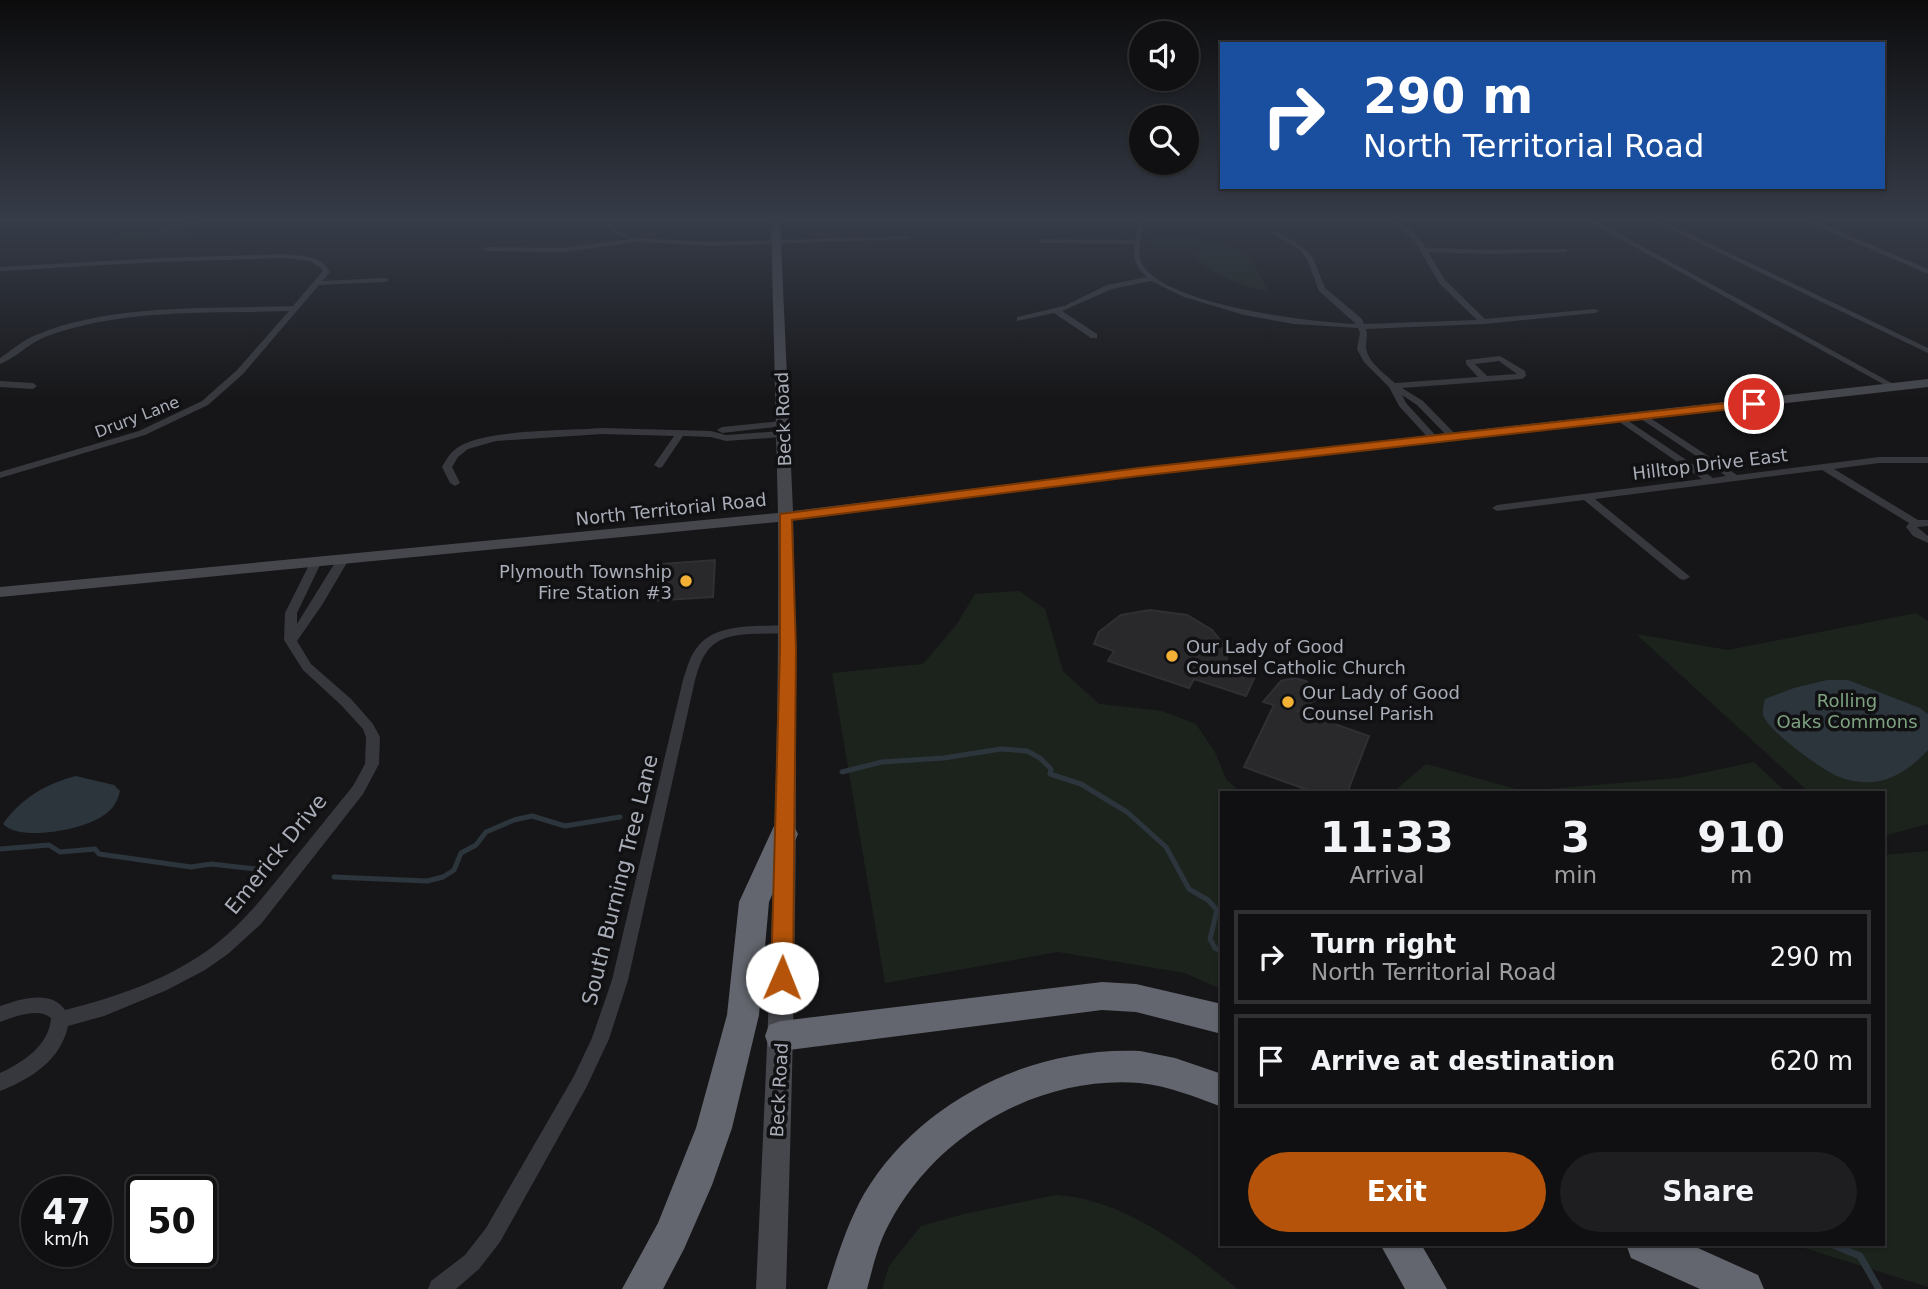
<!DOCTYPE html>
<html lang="en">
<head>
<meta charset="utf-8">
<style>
	:root { --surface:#101012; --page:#1e1e20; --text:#f1f3f6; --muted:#9c9d9f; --line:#303032; --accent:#b45309 }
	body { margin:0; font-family:"DejaVu Sans",sans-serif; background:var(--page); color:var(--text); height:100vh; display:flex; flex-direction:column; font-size:26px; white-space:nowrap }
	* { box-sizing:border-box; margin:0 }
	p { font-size:23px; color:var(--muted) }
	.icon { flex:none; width:38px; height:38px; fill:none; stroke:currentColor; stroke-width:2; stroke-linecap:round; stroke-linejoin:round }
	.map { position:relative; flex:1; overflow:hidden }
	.panel { position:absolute; left:1220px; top:791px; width:665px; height:455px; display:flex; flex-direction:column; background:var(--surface); border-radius:0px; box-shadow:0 2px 5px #0004,0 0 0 2px var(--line) }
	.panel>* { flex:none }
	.guide { position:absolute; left:1220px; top:42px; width:665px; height:147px; border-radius:0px; box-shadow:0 2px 5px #0004,0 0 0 2px var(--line); background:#1a4fa0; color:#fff; overflow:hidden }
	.controls { position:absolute; left:1129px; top:21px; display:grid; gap:14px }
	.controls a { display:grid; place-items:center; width:70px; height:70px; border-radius:50%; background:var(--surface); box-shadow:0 2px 5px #0004,0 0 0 2px var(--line); font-size:35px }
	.speed { position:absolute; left:21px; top:1176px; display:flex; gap:14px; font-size:35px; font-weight:700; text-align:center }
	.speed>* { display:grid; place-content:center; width:91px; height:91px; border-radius:50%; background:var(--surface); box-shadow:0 2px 5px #0004,0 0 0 2px var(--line); line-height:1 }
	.speed small { font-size:18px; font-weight:400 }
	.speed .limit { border:4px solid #111; border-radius:10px; background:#fff; color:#111 }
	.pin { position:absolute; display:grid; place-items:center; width:60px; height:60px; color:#fff; margin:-30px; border:4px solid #fff; border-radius:50%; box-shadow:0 2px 7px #0007 }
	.me { position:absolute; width:77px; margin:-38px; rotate:1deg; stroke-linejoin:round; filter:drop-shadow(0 0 5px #0008) }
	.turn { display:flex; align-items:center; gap:24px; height:147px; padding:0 28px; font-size:32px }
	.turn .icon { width:91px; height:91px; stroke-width:2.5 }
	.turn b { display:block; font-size:49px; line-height:60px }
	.eta { display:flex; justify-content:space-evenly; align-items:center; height:119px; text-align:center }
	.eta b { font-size:42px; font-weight:700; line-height:49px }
	.primary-button { display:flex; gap:14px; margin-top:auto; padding:14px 28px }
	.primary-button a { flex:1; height:80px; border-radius:42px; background:var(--accent); color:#fff; font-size:28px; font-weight:700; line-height:80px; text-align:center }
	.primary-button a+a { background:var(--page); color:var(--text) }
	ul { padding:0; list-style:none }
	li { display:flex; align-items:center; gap:21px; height:94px; margin:0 14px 10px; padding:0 14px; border:4px solid var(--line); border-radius:0px }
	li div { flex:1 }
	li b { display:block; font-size:26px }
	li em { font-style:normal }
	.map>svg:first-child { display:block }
	.green { fill:#1c231d }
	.water { fill:#2c353c }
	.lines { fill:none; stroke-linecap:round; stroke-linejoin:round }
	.stream-far2 { stroke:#2c353c; stroke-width:2.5 }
	.stream-far1 { stroke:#2c353c; stroke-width:5 }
	.stream { stroke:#2c353c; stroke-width:7 }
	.building { fill:#29292c; stroke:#303034; stroke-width:2 }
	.street { fill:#37383d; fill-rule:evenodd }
	.secondary { fill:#45474d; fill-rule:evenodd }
	.highway { fill:#63666e; fill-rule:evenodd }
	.route { fill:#b45309; stroke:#753606; stroke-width:2 }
	.poi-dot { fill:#f2b134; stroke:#111113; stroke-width:2.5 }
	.labels { text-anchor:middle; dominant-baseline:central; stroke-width:7; stroke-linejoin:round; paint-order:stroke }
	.far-street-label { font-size:16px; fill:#a8adb8; stroke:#111113 }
	.street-label { font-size:18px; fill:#a8adb8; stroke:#111113 }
	.poi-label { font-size:18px; fill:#a8adb8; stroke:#111113; text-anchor:start }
	.park-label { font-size:18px; fill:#7fa381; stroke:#111113 }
	.near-street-label { font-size:21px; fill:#a8adb8; stroke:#111113 }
</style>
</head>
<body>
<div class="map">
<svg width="1928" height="1289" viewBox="0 0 1928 1289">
	<rect width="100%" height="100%" fill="#161618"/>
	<path class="green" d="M130 220H760V222L519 228 392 236 112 239Z
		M1151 235 1211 240 1251 258 1268 291C1239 286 1219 277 1197 259L1200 247 1149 244Z
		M1019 591 1045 609 1063 671 1099 704 1162 711 1196 724 1215 752 1226 779 1241 793H1222L1221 989 1185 973 1058 952 885 983 832 673 923 664 957 624 975 594Z
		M1916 613 1928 621V824L1883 836V793H1810L1636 634 1728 650Z
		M1754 762 1787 793H1392L1426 764 1523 791 1678 778Z
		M1928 851V1287L1792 1244H1883V855Z
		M1056 1195C1121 1198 1188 1248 1237 1289H882L889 1266 921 1226 964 1214Z"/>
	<path class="water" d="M1827 680H1848L1920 708 1928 714V750C1913 766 1896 779 1874 782 1861 783 1848 781 1837 776 1821 769 1768 731 1763 715 1762 710 1764 704 1765 699L1794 688Z
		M76 776 114 785 120 791C118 799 115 806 109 811 92 829 21 843 3 824 20 799 47 783 76 776Z"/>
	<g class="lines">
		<path class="stream-far2" d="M606 220 613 231 632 238
			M163 230 203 220"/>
		<path class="stream-far1" d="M842 772 882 762 944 758 1001 749 1027 751 1040 758 1051 769 1050 774 1081 784 1127 812 1166 847 1189 889 1208 900 1217 910 1210 939 1215 948 1222 952
			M0 849 49 845 60 852 95 849 99 854 191 867 211 864 256 869
			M334 877 427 881 443 877 454 870 461 853 476 845 486 832 514 820 532 816 565 826 620 817"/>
		<path class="stream" d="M1831 1244 1860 1256 1879 1289"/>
	</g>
	<path class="building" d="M715 560 713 597 649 601 651 586H657L662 564Z
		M1150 610 1187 615 1212 630 1228 650 1226 663 1257 672 1246 696 1194 679 1189 688 1108 661 1114 651 1094 644 1099 632 1121 615Z
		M1294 678 1306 681 1315 690 1317 699 1298 711 1369 736 1347 793H1316L1244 767 1274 705 1263 702 1281 681Z"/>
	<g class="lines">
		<path class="street" d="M1139 220H1145C1143 231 1138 248 1140 258 1150 304 1316 323 1356 324L1319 291 1307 259 1300 250 1274 234 1273 233 1276 231 1304 248 1313 258 1325 288 1362 319 1364 324 1477 320 1439 283 1414 240 1388 220C1403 220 1418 236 1426 248L1491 250 1567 249 1568 250 1565 252 1491 254 1428 252 1445 280 1485 319 1595 309 1599 311 1595 313 1484 324 1366 329C1368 336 1366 339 1366 346 1366 361 1385 374 1395 383L1478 377 1466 364V360L1500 356 1525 371 1526 376 1522 379 1402 388 1423 401 1459 438 1454 441 1451 440 1417 405 1402 395 1406 403 1438 438 1440 440 1435 443 1432 442 1399 406 1389 387 1364 362 1357 349 1360 333 1358 328 1294 324 1244 315 1184 297 1151 281 1112 289 1062 311 1097 334V338H1091L1054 313 1017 321V317L1064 306 1107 285 1147 277C1136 267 1132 259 1135 244L1042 243 1039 241 1042 239 1135 240ZM1499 361 1517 374 1487 376 1475 364Z
			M1586 220H1594L1899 387 1892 389Z
			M1651 220H1660L1928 348V353Z
			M1803 220H1812L1928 269V274Z
			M907 236 910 238 909 239 712 246 637 242 564 252 486 251 483 249 486 247 564 248 637 238 712 242Z
			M285 254C301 256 322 255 330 272L322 281 385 278 389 280 385 282 319 285 243 374 208 405 145 435 0 478V472L139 431 202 401 237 370 289 311C208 314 122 308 45 337 29 343 16 358 0 364V358C12 350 23 340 36 335 110 303 213 309 293 306L322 272V269L310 261 285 258 159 262 0 271V267L159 258Z
			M0 381 33 383 37 386 33 389 0 387Z
			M1644 414 1737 475 1879 457H1928V463H1879L1834 469 1918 520H1928V526L1917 527 1928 536V543L1913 536 1906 527 1909 523 1822 470 1595 499 1688 575 1690 577 1684 580 1680 579 1584 500 1497 511 1492 508 1497 505 1702 479 1618 421V417L1621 416 1713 478 1726 476 1641 419 1639 417Z
			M781 421 786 424 784 426 722 433 717 430 722 427Z
			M602 428 711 431 726 435 781 431 786 434 781 437 726 441 711 437 683 436 662 467 659 468 654 465 674 436 602 434 496 441 468 449 458 457 452 467 460 483 455 486 450 483 442 467C447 458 451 451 460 446 489 429 566 431 602 428Z
			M342 558 348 561 322 605 297 641 311 664 351 699 373 724 380 737 379 764 363 794 261 924 228 954 205 970 167 990 104 1016 68 1026C61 1060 31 1079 0 1091V1073C23 1062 49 1046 51 1018 38 1007 14 1017 0 1022V1006C19 999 52 989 65 1010 117 997 173 978 216 944 243 923 264 896 285 870 308 842 330 814 353 786L365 764 366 737 363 729 341 705 303 670 284 640 285 613 311 561 315 560 321 563 297 613V624L336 561Z
			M787 625 793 629 791 632C765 637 723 626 706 653 700 661 698 671 695 680L628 980 609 1039 586 1088 500 1242 479 1269 456 1289H428L431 1281 465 1255 486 1228 574 1076 592 1038 612 980 683 680C687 668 690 655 699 645 719 622 760 627 787 625Z"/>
		<path class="secondary" d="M771 220H780L793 511 1139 468 1928 379V387L1139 476 793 520C800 777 794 1033 786 1289H756C768 1034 780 778 778 522L0 597V587L778 513Z"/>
		<path class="highway" d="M784 823 794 826 798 834 769 902 759 1015 732 1128 712 1185 684 1249 663 1289H622L658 1223 696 1128 727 1015 739 902 774 826Z
			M1102 982 1136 984 1222 1004V1034L1136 1012 1102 1010 781 1051 769 1047 765 1036 769 1025 781 1021Z
			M1140 1051 1175 1058 1222 1074V1107C1196 1097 1168 1086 1140 1083 1039 1075 936 1134 889 1224 878 1244 873 1267 867 1289H827C837 1257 847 1224 864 1194 920 1100 1033 1046 1140 1051Z
			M1380 1244H1421L1447 1289H1405Z
			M1626 1244H1689L1758 1275 1764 1289H1700L1631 1258Z"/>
	</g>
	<linearGradient id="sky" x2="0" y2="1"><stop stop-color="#0c0c0d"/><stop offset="0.55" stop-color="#363c48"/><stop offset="1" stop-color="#363c48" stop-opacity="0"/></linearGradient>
	<rect width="1928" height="401" fill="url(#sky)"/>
	<path class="route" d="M1754 400 1758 401V406L1139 476 792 520 796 649 793 978 790 985 782 988 774 985 771 978 780 649V514L1139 468Z"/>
	<g class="poi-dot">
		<circle cx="686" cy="581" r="7"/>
		<circle cx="1172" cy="656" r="7"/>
		<circle cx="1288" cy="702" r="7"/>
	</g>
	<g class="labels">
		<g class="far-street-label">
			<text transform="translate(137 417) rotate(-21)">Drury Lane</text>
		</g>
		<g class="street-label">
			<text transform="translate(783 419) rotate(-92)">Beck Road</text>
			<text transform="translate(1710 464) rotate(-7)">Hilltop Drive East</text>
			<text transform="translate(671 509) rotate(-6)">North Territorial Road</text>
			<text transform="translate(779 1090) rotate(-87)">Beck Road</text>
		</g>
		<g class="poi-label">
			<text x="672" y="571" text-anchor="end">Plymouth Township<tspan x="672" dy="21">Fire Station #3</tspan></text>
			<text x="1186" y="646">Our Lady of Good<tspan x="1186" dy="21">Counsel Catholic Church</tspan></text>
			<text x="1302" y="692">Our Lady of Good<tspan x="1302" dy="21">Counsel Parish</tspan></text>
		</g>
		<g class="park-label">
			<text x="1847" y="700">Rolling<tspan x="1847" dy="21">Oaks Commons</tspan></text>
		</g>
		<g class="near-street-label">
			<text transform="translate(276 854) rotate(-51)">Emerick Drive</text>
			<text transform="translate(620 880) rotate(-76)">South Burning Tree Lane</text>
		</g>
	</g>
</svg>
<div class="controls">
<a><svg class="icon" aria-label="sound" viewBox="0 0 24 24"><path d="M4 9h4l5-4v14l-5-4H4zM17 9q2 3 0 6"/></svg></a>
<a><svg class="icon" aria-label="search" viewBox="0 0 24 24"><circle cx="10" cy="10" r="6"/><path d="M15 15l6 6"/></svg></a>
</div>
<div class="speed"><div>47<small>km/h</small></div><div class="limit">50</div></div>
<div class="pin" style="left:1754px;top:404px;background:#d93025"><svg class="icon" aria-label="arrive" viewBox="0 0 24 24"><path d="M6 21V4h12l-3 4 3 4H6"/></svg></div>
<svg class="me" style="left:782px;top:978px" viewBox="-20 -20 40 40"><circle r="19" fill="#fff"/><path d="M0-13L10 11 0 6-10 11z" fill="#b45309"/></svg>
<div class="guide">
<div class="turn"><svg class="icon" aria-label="right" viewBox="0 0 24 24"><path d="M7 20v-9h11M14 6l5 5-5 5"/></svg><div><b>290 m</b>North Territorial Road</div></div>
</div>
<section class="panel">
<div class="eta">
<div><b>11:33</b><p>Arrival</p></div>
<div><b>3</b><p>min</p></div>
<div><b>910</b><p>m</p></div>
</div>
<ul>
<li><svg class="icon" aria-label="right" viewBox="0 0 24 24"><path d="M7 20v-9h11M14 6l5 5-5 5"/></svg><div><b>Turn right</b><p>North Territorial Road</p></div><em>290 m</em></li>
<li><svg class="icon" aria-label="arrive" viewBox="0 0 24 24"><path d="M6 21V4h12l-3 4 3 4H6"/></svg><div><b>Arrive at destination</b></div><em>620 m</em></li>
</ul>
<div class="primary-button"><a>Exit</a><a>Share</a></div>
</section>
</div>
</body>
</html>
